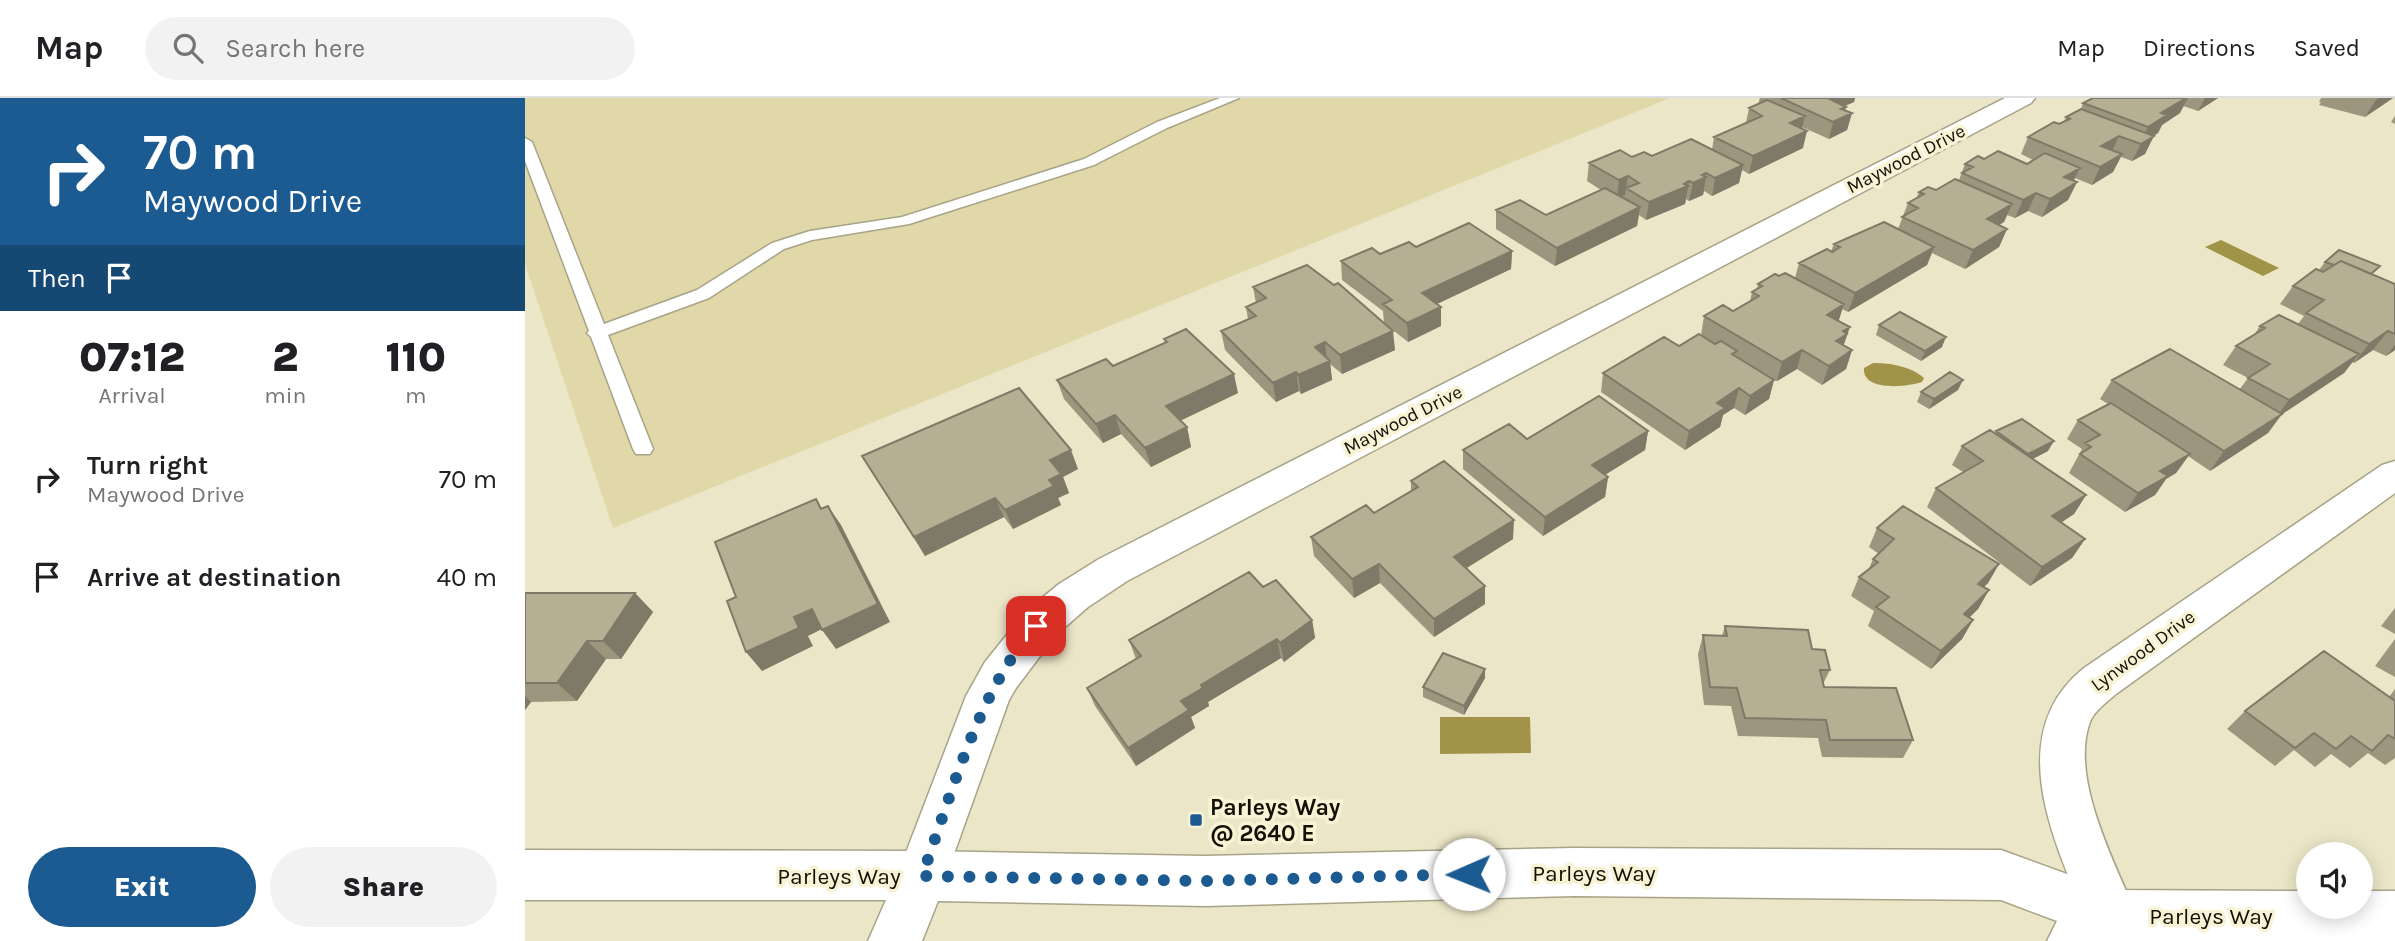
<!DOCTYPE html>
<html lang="en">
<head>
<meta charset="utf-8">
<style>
	:root { --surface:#fff; --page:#f2f2f2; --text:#202124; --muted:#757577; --line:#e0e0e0; --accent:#1c5b91 }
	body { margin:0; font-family:Karla,sans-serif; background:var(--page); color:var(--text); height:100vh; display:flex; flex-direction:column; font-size:26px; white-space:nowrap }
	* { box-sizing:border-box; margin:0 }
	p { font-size:23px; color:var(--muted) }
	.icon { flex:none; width:38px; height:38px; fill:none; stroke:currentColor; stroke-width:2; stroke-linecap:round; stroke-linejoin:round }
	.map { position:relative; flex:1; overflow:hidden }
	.panel { display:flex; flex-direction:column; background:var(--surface); width:525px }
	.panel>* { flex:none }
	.top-card { background:#1c5b91; color:#fff; overflow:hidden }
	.fabs { position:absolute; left:1771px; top:744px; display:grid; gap:14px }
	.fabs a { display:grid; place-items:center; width:77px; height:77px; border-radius:50%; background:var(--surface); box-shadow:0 4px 18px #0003; font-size:35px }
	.pin { position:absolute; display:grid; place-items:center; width:60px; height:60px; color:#fff; margin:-30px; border-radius:14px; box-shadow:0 4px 10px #0006 }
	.me { position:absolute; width:77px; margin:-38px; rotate:269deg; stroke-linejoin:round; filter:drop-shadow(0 0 5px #0008) }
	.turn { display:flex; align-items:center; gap:24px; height:147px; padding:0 28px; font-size:32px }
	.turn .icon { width:91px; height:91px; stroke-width:2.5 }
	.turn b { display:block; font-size:49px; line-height:60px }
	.then { display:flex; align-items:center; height:66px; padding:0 28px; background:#0003; gap:14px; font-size:26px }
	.eta { display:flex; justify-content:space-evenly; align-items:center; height:119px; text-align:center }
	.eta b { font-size:42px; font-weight:800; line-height:49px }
	.button { display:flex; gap:14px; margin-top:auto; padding:14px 28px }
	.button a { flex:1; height:80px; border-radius:42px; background:var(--accent); color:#fff; font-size:28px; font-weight:800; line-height:80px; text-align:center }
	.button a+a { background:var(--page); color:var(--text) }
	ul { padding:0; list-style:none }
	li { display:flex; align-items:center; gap:21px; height:98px; padding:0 28px }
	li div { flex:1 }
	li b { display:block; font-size:26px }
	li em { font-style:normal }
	header { display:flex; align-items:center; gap:42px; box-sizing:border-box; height:98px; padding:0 35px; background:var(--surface); border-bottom:2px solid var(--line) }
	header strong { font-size:33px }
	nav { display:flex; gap:38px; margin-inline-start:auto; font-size:24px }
	.search { width:490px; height:63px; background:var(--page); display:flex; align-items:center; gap:18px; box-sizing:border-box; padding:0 24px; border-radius:38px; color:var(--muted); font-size:26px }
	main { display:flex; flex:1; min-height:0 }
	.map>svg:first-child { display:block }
	.green { fill:#e0d8a9 }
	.water { fill:#a19347 }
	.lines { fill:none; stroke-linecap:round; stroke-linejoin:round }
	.lane-casing { stroke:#a8a387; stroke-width:3 }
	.street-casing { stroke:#a8a387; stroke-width:3 }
	.secondary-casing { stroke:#a8a387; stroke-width:3 }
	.lane { fill:#fff; fill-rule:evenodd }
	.street { fill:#fff; fill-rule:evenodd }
	.secondary { fill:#fff; fill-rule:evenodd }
	.wall { fill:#9c967e }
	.shaded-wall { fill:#7f7a67 }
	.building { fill:#b5af93; stroke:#7f7a67; stroke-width:2 }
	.route { stroke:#1c5b91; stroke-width:12; stroke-dasharray:0 21.6 }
	.poi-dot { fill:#1c5b91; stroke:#f9f3d5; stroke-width:2.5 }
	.labels { text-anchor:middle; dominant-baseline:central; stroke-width:7; stroke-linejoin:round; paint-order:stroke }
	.street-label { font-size:19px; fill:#131107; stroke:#f9f3d5 }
	.near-poi-label { font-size:23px; font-weight:bold; fill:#131107; stroke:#f9f3d5; text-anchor:start }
	.near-street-label { font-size:23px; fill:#131107; stroke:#f9f3d5 }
</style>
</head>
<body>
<header>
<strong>Map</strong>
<div class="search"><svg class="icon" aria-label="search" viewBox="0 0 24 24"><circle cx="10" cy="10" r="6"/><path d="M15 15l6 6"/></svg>Search here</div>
<nav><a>Map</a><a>Directions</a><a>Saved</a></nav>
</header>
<main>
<section class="panel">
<div class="top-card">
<div class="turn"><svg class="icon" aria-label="right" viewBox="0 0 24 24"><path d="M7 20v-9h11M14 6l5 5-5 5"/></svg><div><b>70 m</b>Maywood Drive</div></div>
<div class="then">Then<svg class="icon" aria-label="arrive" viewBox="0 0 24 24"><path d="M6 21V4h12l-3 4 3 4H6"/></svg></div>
</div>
<div class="eta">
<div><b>07:12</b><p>Arrival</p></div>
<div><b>2</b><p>min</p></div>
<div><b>110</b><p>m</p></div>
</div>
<ul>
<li><svg class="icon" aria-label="right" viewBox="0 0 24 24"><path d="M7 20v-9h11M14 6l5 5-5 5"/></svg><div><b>Turn right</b><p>Maywood Drive</p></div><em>70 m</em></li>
<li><svg class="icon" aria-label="arrive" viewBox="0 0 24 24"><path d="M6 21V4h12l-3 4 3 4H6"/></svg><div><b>Arrive at destination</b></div><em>40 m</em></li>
</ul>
<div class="button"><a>Exit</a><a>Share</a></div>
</section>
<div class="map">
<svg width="1870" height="843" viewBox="0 0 1870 843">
	<rect width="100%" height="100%" fill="#ece6c8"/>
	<path class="green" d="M0 0H1145L88 430 0 166Z"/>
	<path class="water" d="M1696 142 1754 170 1738 178 1680 149Z
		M1348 265C1364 265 1386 268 1399 280L1397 284C1382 289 1337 294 1339 270Z
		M915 619H1005L1006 655 915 656Z"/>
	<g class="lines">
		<defs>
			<path id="lane" d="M695 0H714L642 30 569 67 384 126 287 142 259 151 184 200 83 237 128 351 125 356H111L108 351 66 239 62 235 64 233 0 63V40L7 44 79 226 172 192 247 145 285 133 377 119 559 61 632 24Z"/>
			<path id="street" d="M1480 0H1510L1506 5 602 483 563 509 531 537 491 590 484 602 415 795 397 803 379 795 372 778 441 598 460 564 501 513 534 486 574 461Z
				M1870 363V395L1591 596C1582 604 1569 613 1565 624 1544 680 1591 767 1612 818L1604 836 1588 843 1568 836C1534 755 1473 639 1559 570L1857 367Z"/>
			<path id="secondary" d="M1049 750 1476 752 1586 792 1783 793V808H1836V793H1870V843H1522L1532 823 1476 802 1049 798 680 808 413 803 397 843H343L361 802H0V752L397 753 680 758Z"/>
		</defs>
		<use href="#lane" class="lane-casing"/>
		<use href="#street" class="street-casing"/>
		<use href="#secondary" class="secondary-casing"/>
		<use href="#lane" class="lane"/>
		<use href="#street" class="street"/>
		<use href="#secondary" class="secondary"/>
	</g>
	<path class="wall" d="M1235 0H1330L1329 4 1320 8V12L1327 15 1322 32 1304 41 1277 29 1278 50 1224 76 1217 72 1214 85 1187 98 1179 93 1178 97 1164 103 1161 101 1160 106 1121 122 1114 117 1112 128 1030 168 971 131V112L1021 117 1076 92 1062 83 1064 65 1107 59 1187 52 1189 39 1221 25 1224 10 1233 6Z
		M1568 0H1693L1673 13 1658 8 1655 15 1637 27 1633 35 1628 38 1620 56 1607 63 1596 59 1588 74 1567 87 1550 80 1548 83 1552 84 1543 102 1517 119 1503 113 1490 120 1482 117 1479 124 1474 127 1482 131 1474 149 1440 171 1407 155 1402 167 1323 214 1317 211 1313 223 1319 247 1327 252 1321 271 1297 287 1272 271 1252 283 1249 282 1244 301 1220 317 1209 310 1198 317 1195 329 1160 352 1076 294 1078 275 1154 248 1176 237 1179 218 1208 213 1225 203 1227 194 1232 191 1233 186 1270 180 1274 165 1306 153 1309 146 1373 131 1383 105 1391 101 1394 94 1411 92 1434 82 1440 66 1459 61 1502 66 1508 62 1496 56 1503 39 1539 23 1541 19 1556 11 1558 5Z
		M1796 0H1868L1840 19 1794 7 1796 4H1794Z
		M1870 18V26L1866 24Z
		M891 149 987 153 986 171 912 206 916 228 883 244 864 229 870 252 817 276 805 266 807 282 776 296 774 293 751 304 700 252 696 233 723 221 721 209 731 205 728 189 859 225 858 213 817 182 816 163Z
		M1800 164 1848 177 1870 186V252L1861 258 1848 252 1829 265 1827 264 1819 275 1757 316 1743 335 1685 373 1663 358 1651 375 1641 381 1630 397 1600 414 1544 375 1557 351 1542 341 1553 322 1583 306 1575 301 1587 282 1714 292 1723 280 1698 267 1711 248 1729 237 1735 228 1773 226 1779 218 1755 206 1768 188 1794 172Z
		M1354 227 1417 249 1396 263 1351 237Z
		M639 241 713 295 655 323 662 329 666 349 626 369 596 336 578 345 539 301 532 282 588 268 640 245Z
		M1433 292 1404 311 1392 304 1396 294Z
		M1123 333 1120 352 1080 377 1083 379 1080 399 1018 438 938 371V352L1002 341Z
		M1471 333 1523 353 1508 361 1561 397 1549 416 1536 425 1560 441 1547 460 1505 488 1402 409 1411 390 1438 374 1427 367 1437 348 1470 335Z
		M337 358 553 371 538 379 544 395 533 400 536 407 488 431 479 419 400 458Z
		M886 383 988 441 942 470 960 488V506L909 539 855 485 829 500 789 458 786 439 849 415 886 393Z
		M1352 430 1474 466 1463 485 1459 489 1464 492 1453 511 1444 520 1448 522 1437 541 1406 571 1343 528 1349 513 1326 498 1334 479 1343 473 1348 461 1354 456 1344 449Z
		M738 489 787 522 790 540 759 564 756 560 683 604 684 608 666 619 670 630 611 668 570 608 562 590 611 561 604 542Z
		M0 495H110L128 514 96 561H81L52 603 6 604 0 612Z
		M1870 510V536L1856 528Z
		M1200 528 1287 551 1305 572 1298 586 1299 589 1388 642 1378 660 1297 659 1293 640 1213 638 1206 608 1179 607 1173 556 1178 537 1197 538Z
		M1870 541V579L1850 568Z
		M960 571V580L939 617 898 599V589Z
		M1870 591V660L1860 667 1843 655 1825 670 1806 656 1790 669 1769 652 1750 668 1702 631 1720 613 1864 599Z"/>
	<path class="shaded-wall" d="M1304 0H1330L1329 4 1298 17Z
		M1661 0H1663L1655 15 1637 27 1633 35 1614 47 1623 29 1636 15Z
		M1680 0H1693L1673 13Z
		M1854 0H1868L1840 19 1851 2Z
		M1321 9 1318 19 1327 15 1322 32 1304 41 1308 24 1316 11Z
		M1280 18 1276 35 1265 25Z
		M1282 33 1278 50 1224 76 1228 58Z
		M1594 38 1586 55 1576 48Z
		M1629 38 1620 56 1607 63 1616 46Z
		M1597 56 1588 74 1567 87 1575 69Z
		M1218 67 1214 85 1187 98 1190 80Z
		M1555 70 1546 88 1539 79Z
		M1181 75 1180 80 1181 79 1178 97 1164 103 1168 85 1177 77Z
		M1103 78 1100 97 1092 100 1094 82Z
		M1164 83 1160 106 1121 122 1124 104Z
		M1552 84 1543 102 1517 119 1525 101Z
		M1511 95 1503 113 1490 120 1498 102Z
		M1487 106 1479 124 1454 139 1462 121Z
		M1115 109 1112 128 1030 168 1032 150Z
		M1482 131 1474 149 1440 171 1448 152Z
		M1409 149 1402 167 1323 214 1330 195Z
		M987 153 986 171 897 213V195Z
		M1319 206 1313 225 1302 217Z
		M916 209V228L883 244 882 225Z
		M1325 229 1316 255 1311 243 1318 233Z
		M868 233 870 252 817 276 815 257Z
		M1863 233 1848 252 1829 265 1844 246Z
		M1421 239 1417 249 1396 263 1400 253Z
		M800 244 802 263 790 249Z
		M1870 247V252L1861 258Z
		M1277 252 1272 271 1252 283 1257 264Z
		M1327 252 1321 271 1297 287 1304 268Z
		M1834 256 1819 275 1750 321 1764 302Z
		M805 263 807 282 776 296 773 277Z
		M771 274 774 293 751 304 748 285Z
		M709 276 713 295 646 327 641 308Z
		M1249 282 1244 301 1220 317 1225 298Z
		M1438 282 1433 292 1404 311 1409 301Z
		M1214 290 1209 310 1198 317 1195 329 1160 352 1164 333 1192 305Z
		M1757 316 1743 335 1685 373 1699 353Z
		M590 317 596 336 578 345 571 326Z
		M662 329 666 349 626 369 620 350Z
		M1123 333 1120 352 1065 386 1067 367Z
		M1529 343 1523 353 1497 366 1503 356Z
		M546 352 553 371 538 379 544 395 533 400 536 407 488 431 480 412 524 382 525 362Z
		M1665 356 1651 375 1641 381 1630 397 1600 414 1613 395 1635 373Z
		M1083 379 1080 399 1018 438 1020 419Z
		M1561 397 1549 416 1515 437 1527 418Z
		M470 400 479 419 400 458 389 439Z
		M303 408 316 427 365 524 311 551 297 532Z
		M989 422 988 441 930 477 929 459Z
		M1560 441 1547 460 1505 488 1517 469Z
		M854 466 855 485 829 500 827 481Z
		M1474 466 1463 485 1443 504 1453 486Z
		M960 488V506L909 539V521Z
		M1464 492 1453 511 1428 535 1439 516Z
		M110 495 128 514 96 561 78 543Z
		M287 511 301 529 283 538 288 548 237 573 221 554 269 519Z
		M787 522 790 540 759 564 755 545Z
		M1448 522 1437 541 1406 571 1416 553Z
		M752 541 756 560 683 604 684 608 666 619 670 630 611 668 603 650 676 587Z
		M62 543 81 561 52 603 32 585Z
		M960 571V580L939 617V608Z
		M0 598 6 604 0 612Z"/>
	<path class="building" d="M1256 0H1304H1303L1321 9 1316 11 1327 15 1308 24Z
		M1568 0H1661L1636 15 1642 17 1623 29 1558 5Z
		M1242 2 1280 18 1265 25 1282 33 1228 58 1189 39 1237 18 1224 10Z
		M1556 11 1629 38 1616 46 1594 38 1576 48 1597 56 1575 69 1503 39 1529 24 1534 26 1545 21 1541 19Z
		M1166 41 1218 67 1190 80 1181 75 1177 77 1181 79 1168 85 1164 83 1159 86 1163 88 1124 104 1101 90 1114 85 1103 78 1094 82 1064 65 1095 52 1107 59 1119 54 1127 58Z
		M1473 53 1502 66 1520 55 1555 70 1539 79 1552 84 1525 101 1511 95 1498 102 1437 75 1448 69 1440 66 1453 58 1459 61Z
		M1430 81 1487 106 1462 121 1482 131 1448 152 1377 119 1393 110 1383 105 1399 96 1394 94 1403 89 1411 92Z
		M1080 90 1115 109 1032 150 971 112 995 102 1021 117Z
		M1359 124 1409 149 1330 195 1274 165 1302 151 1307 154 1315 149 1309 146Z
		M944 125 987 153 897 195 916 209 882 225 858 206 867 202 816 163 847 150 855 156 884 144 891 149Z
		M1814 152 1855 168 1846 176 1816 163 1809 167 1800 164Z
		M1816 163 1870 186V236L1863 233 1844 246 1781 215 1799 202 1768 188 1791 171 1798 174Z
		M782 167 809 187 813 185 868 233 815 257 800 244 790 249 805 263 773 277 771 274 748 285 696 233 731 218 721 209 741 200 728 189Z
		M1260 175 1319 206 1302 217 1325 229 1318 233 1322 236 1311 243 1327 252 1304 268 1277 252 1257 264 1179 218 1198 207 1208 213 1234 198 1227 194 1237 188 1233 186 1250 176 1254 178Z
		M1375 214 1421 239 1400 253 1354 227Z
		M1754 217 1834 256 1764 302 1723 280 1745 266 1711 248 1740 230 1735 228Z
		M661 231 709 276 641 308 662 329 620 350 590 317 571 326 532 282 581 261 588 268 642 244 639 241Z
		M1174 236 1190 246 1196 243 1212 253 1207 256 1249 282 1225 298 1214 290 1192 305 1200 310 1164 333 1078 275 1139 239 1154 248Z
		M1645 251 1757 316 1699 353 1587 282Z
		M1425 274 1438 282 1409 301 1396 294Z
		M494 290 546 352 525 362 536 376 524 382 529 388 480 412 470 400 389 439 337 358Z
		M1074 298 1123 333 1067 367 1083 379 1020 419 938 352 984 326 1002 341Z
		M1586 305 1665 356 1635 373 1643 378 1613 395 1555 356 1566 349 1560 345 1575 337 1553 322Z
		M1497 321 1529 343 1503 356 1471 333Z
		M1465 332 1561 397 1527 418 1560 441 1517 469 1411 390 1458 363 1437 348Z
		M919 363 989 422 929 459 960 488 909 521 854 466 827 481 786 439 841 407 849 415 893 389 886 383Z
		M291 401 296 411 303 408 353 506 297 532 287 511 269 519 274 530 221 554 202 503 211 499 190 444Z
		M1378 408 1474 466 1453 486 1464 492 1439 516 1448 522 1416 553 1351 509 1364 499 1334 479 1353 464 1348 461 1369 441 1352 430Z
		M724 474 738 489 751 482 787 522 755 545 752 541 676 587 678 590 656 603 664 612 603 650 562 590 616 558 604 542Z
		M0 495H110L78 543H62L32 585H0Z
		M1200 528 1283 532 1287 551 1300 552 1305 572H1295L1299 589 1371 590 1388 642H1305L1301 622 1220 620 1212 590 1185 589 1178 537 1202 538Z
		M1799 553 1870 603V641L1863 637 1847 653 1826 638 1811 651 1789 635 1770 650 1720 613Z
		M918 555 960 571 939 608 898 589Z"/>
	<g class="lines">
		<path class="route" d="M511 528C453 593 427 696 397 778L680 783 944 776"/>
	</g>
	<rect class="poi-dot" x="664" y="715" width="14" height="14" rx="3.5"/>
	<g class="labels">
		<g class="street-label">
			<text transform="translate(1381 61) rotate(-27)">Maywood Drive</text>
			<text transform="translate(878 322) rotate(-27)">Maywood Drive</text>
			<text transform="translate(1618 553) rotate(-36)">Lynwood Drive</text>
		</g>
		<g class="near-poi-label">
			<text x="685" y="709">Parleys Way<tspan x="685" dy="26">@ 2640 E</tspan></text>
		</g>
		<g class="near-street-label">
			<text x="1069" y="775">Parleys Way</text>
			<text x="314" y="778">Parleys Way</text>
			<text x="1686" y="818">Parleys Way</text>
		</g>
	</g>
</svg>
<div class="fabs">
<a><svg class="icon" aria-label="sound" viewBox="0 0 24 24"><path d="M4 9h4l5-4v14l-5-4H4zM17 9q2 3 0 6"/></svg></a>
</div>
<div class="pin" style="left:511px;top:528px;background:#d93025"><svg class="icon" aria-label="arrive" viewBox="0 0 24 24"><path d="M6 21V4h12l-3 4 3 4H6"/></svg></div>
<svg class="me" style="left:944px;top:776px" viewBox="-20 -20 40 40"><circle r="19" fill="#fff"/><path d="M0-13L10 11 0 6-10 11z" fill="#1c5b91"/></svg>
</div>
</main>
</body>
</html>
